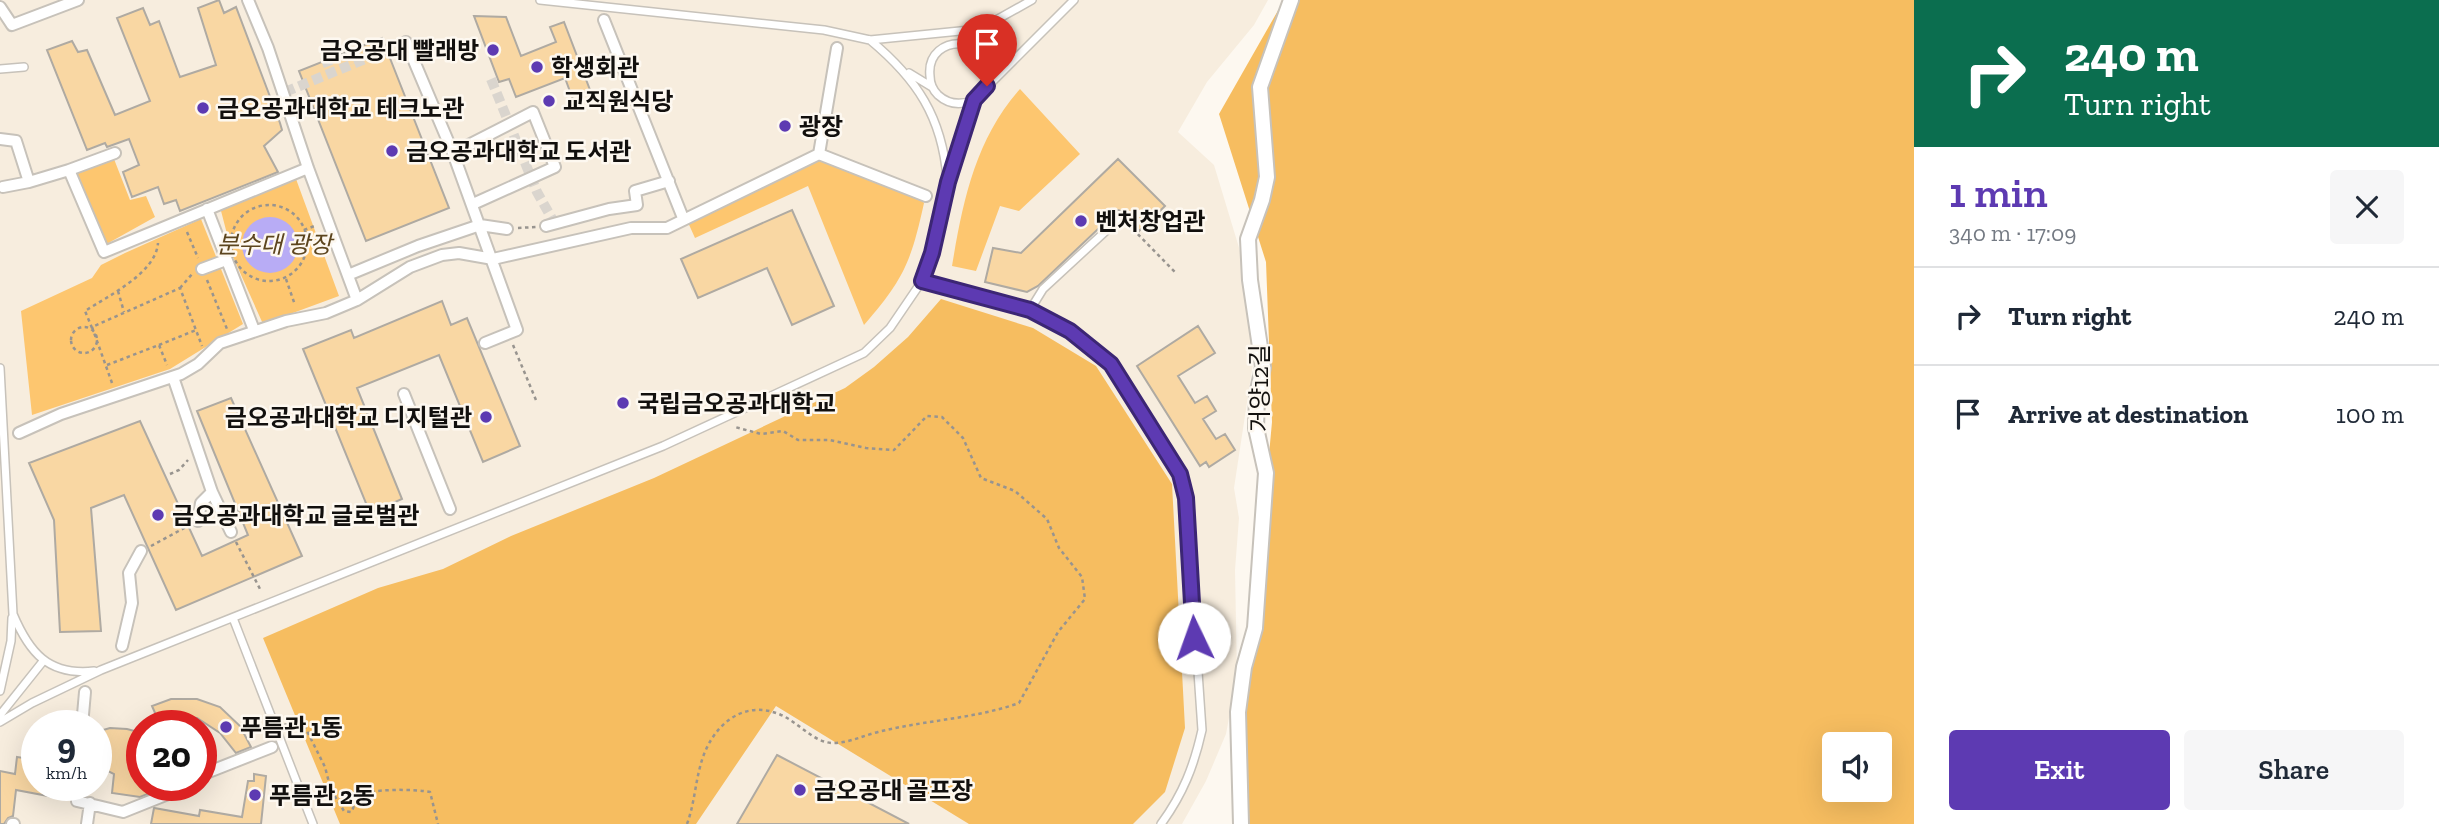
<!DOCTYPE html>
<html lang="en">
<head>
<meta charset="utf-8">
<style>
	:root { --surface:#fff; --page:#f6f6f7; --text:#1f2937; --muted:#747a83; --line:#e0e1e3; --accent:#5d3ab2 }
	body { margin:0; font-family:"Zilla Slab","Noto Sans KR",serif; background:var(--page); color:var(--text); height:100vh; display:flex; flex-direction:column; font-size:26px; white-space:nowrap }
	* { box-sizing:border-box; margin:0 }
	p { font-size:23px; color:var(--muted) }
	.icon { flex:none; width:38px; height:38px; fill:none; stroke:currentColor; stroke-width:2; stroke-linecap:round; stroke-linejoin:round }
	.map { position:relative; flex:1; overflow:hidden }
	.panel { display:flex; flex-direction:column; background:var(--surface); width:525px }
	.panel>* { flex:none }
	.top-card { background:#0b6e4f; color:#fff; overflow:hidden }
	.tools { position:absolute; left:1822px; top:732px; display:grid; gap:14px }
	.tools a { display:grid; place-items:center; width:70px; height:70px; border-radius:7px; background:var(--surface); box-shadow:0 7px 28px #0002; font-size:35px }
	.speed { position:absolute; left:21px; top:710px; display:flex; gap:14px; font-size:35px; font-weight:700; text-align:center }
	.speed>* { display:grid; place-content:center; width:91px; height:91px; border-radius:50%; background:var(--surface); box-shadow:0 7px 28px #0002; line-height:1 }
	.speed small { font-size:18px; font-weight:400 }
	.speed .limit { border:10px solid #d22; background:#fff; color:#111 }
	.pin { position:absolute; display:grid; place-items:center; width:60px; height:60px; color:#fff; margin:-72px -30px; border-radius:50% 50% 50% 0; rotate:-45deg; box-shadow:0 0 7px #0007 }
	.pin .icon { rotate:45deg }
	.me { position:absolute; width:77px; margin:-38px; rotate:357deg; stroke-linejoin:round; filter:drop-shadow(0 0 5px #0008) }
	.turn { display:flex; align-items:center; gap:24px; height:147px; padding:0 35px; font-size:32px }
	.turn .icon { width:91px; height:91px; stroke-width:2.5 }
	.turn b { display:block; font-size:49px; line-height:60px }
	.round { display:grid; place-items:center; flex:none; width:74px; height:74px; border-radius:7px; background:var(--page) }
	.summary { display:flex; align-items:center; justify-content:space-between; height:119px; padding:0 35px }
	h1 { font-size:42px; font-weight:600; line-height:52px; color:var(--accent) }
	.action { display:flex; gap:14px; margin-top:auto; padding:14px 35px }
	.action a { flex:1; height:80px; border-radius:7px; background:var(--accent); color:#fff; font-size:28px; font-weight:600; line-height:80px; text-align:center }
	.action a+a { background:var(--page); color:var(--text) }
	ul { padding:0; list-style:none }
	li { display:flex; align-items:center; gap:21px; height:98px; padding:0 35px; border-top:2px solid var(--line) }
	li div { flex:1 }
	li b { display:block; font-size:26px }
	li em { font-style:normal }
	main { display:flex; flex:1; min-height:0 }
	.map>svg:first-child { display:block }
	.built { fill:#f7edde; fill-rule:evenodd }
	.green { fill:#fdc66f }
	.forest { fill:#f6bd60; fill-rule:evenodd }
	.water { fill:#b8acf5 }
	.building { fill:#f9d7a3; stroke:#afaaa2; stroke-width:2 }
	.lines { fill:none; stroke-linecap:round; stroke-linejoin:round }
	.pedestrian-tunnel { stroke:#dad5ce; stroke-width:10; stroke-dasharray:10 5; stroke-linecap:butt }
	.service-casing { stroke:#c7c2ba; stroke-width:10 }
	.pedestrian-casing { stroke:#c7c2ba; stroke-width:14 }
	.minor-casing { stroke:#c7c2ba; stroke-width:18 }
	.path { stroke:#98948f; stroke-width:2.5; stroke-dasharray:3.5 3.5; stroke-linecap:butt }
	.service { stroke:#fff; stroke-width:7 }
	.pedestrian { stroke:#fff; stroke-width:10 }
	.minor { stroke:#fff; stroke-width:14 }
	.route-casing { stroke:#3c2674; stroke-width:18 }
	.route { stroke:#5d3ab2; stroke-width:12 }
	.poi-dot { fill:#5d3ab2; stroke:#fdf8f0; stroke-width:2.5 }
	.labels { text-anchor:middle; dominant-baseline:central; stroke-width:5; stroke-linejoin:round; paint-order:stroke }
	.poi-label { font-size:24px; font-weight:bold; fill:#12100e; stroke:#fdf8f0; text-anchor:start }
	.park-label { font-size:24px; font-style:italic; fill:#5c451e; stroke:#fdf8f0 }
	.street-label { font-size:24px; fill:#12100e; stroke:#fdf8f0 }
</style>
</head>
<body>
<main>
<div class="map">
<svg width="1914" height="824" viewBox="0 0 1914 824">
	<rect width="100%" height="100%" fill="#fdf8f0"/>
	<path class="built" d="M0 0H1268L1254 25 1207 82 1178 132 1214 165 1260 317 1234 488 1239 518 1235 570 1237 675 1226 734 1206 781 1182 824H0ZM37 726H96V786H37ZM142 726H201V786H142Z"/>
	<path class="green" d="M1020 89 1080 154 1019 211 1000 206 976 271 952 266C963 201 975 140 1020 89Z
		M114 159 130 200 146 196 155 217 103 246 73 173Z
		M820 159 922 200 924 203C911 262 904 279 864 325L808 186 695 238 686 218Z
		M296 179 339 296 263 324 233 257 220 207Z
		M201 219 243 324 170 369 32 415 21 311 92 278 101 265 125 253Z"/>
	<path class="forest" d="M1284 0H1914V824H1235L1272 422 1266 262 1219 114ZM1834 744H1880V789H1834Z
		M941 299 1033 328 1096 366 1172 484 1185 728 1165 792 1133 824H969L776 706 696 824H340L263 638 378 588 443 569 511 536 654 478 845 388 874 367 908 337Z"/>
	<path class="water" d="M242 245a28 28 0 1 1 56 0a28 28 0 1 1-56 0Z"/>
	<path class="building" d="M219 0 224 13 236 7 280 123 282 130 264 146 278 172 180 211 176 200 164 204 158 187 132 197 123 172 139 165 129 139 107 147 105 143 87 150 47 50 72 41 78 52 87 50 115 115 150 101 117 18 143 8 150 25 159 21 180 77 216 65 198 8Z
		M474 16 506 17 521 56 556 42 550 27 564 22 590 90 572 97 565 78 516 97 509 79 499 82Z
		M382 38 449 208 366 241 299 71Z
		M1118 159 1165 206 1139 231 1127 219 1125 212 1118 210 1038 286 1027 292 985 282 993 248 1021 253Z
		M792 210 834 306 792 325 767 268 698 298 681 259Z
		M442 301 451 325 467 318 520 446 483 462 439 355 357 388 402 499 370 513 303 349 351 330 354 338Z
		M1198 326 1215 353 1178 376 1195 403 1207 396 1216 411 1203 419 1216 439 1225 434 1235 450 1209 467 1206 462 1200 466 1137 366Z
		M231 398 302 556 176 610 124 495 91 508 101 631 60 632 54 520 29 463 140 421 202 556 248 535 197 411Z
		M171 699H197L220 707 240 726 251 747 236 753 220 733 197 718 182 717 159 722 152 706Z
		M110 728 127 729 142 733V786H156L155 791 140 797 112 793 114 774 96 765V732Z
		M777 755 909 824H737Z
		M17 757 37 760V786H66L64 799 16 790 13 816 8 818 4 824H0V771L15 774Z
		M254 774 266 776 261 824H151L154 808 199 816 200 810 242 817 248 781H254Z"/>
	<g class="lines">
		<path class="pedestrian-tunnel" d="M349 49 355 63
			M325 57 331 73
			M491 79 537 192 555 224
			M285 92 406 42"/>
		<defs>
			<path id="service" d="M540 0 824 30 870 40 980 29 1032 0
				M870 40C917 79 942 117 947 178
				M0 69 24 67
				M909 73 932 87
				M987 86C1002 33 925 30 930 76 930 83 933 90 938 95 949 105 962 105 974 100L1074 0
				M922 281 1030 310 1088 344 1111 364 1180 474 1186 497 1202 730C1194 766 1183 794 1161 824
				M1030 310 1043 289 1121 217
				M0 368 13 614C29 652 48 676 94 671
				M233 618 313 824
				M0 691 11 641 12 618
				M0 715 44 660
				M0 722 32 703 101 670 663 446 864 353 890 328 922 281 932 253 948 182 974 100"/>
			<path id="pedestrian" d="M248 0 268 48 308 168 357 300
				M0 7 12 25 78 0
				M604 20 683 218
				M406 42 453 153 517 330 485 343
				M0 139 16 141 29 182 69 170
				M115 153 69 170 104 252 308 168
				M453 153 533 112 555 167 473 204
				M819 154 837 48
				M3 187 29 182
				M207 209 254 330
				M546 226 609 209 637 205 635 191 669 181
				M202 269 226 260
				M348 275 418 246 480 225 507 229
				M173 377 212 492 231 532
				M404 394 450 509
				M19 433 61 414 181 374 198 364 220 343 286 321 326 313 357 300 410 267 442 255 459 253 493 259 631 228H667L819 154 926 196
				M198 521 201 503 212 492
				M122 646 132 603 129 573 141 551
				M82 726 85 692
				M201 775 272 747
				M78 786 77 801 123 812 188 786
				M12 824H14
				M87 824 90 803"/>
			<path id="minor" d="M1241 824 1238 712 1244 667 1255 628 1266 473 1256 428 1257 395 1263 367 1250 280 1248 239 1262 200 1267 177 1260 87 1291 0"/>
		</defs>
		<use href="#service" class="service-casing"/>
		<use href="#pedestrian" class="pedestrian-casing"/>
		<use href="#minor" class="minor-casing"/>
		<path class="path" d="M231 243a38 38 0 1 1 76 0a38 38 0 1 1-76 0Z
			M1128 224 1175 272
			M518 228 536 227
			M304 230 317 225
			M187 232 198 258
			M286 279 295 305
			M207 280 227 329
			M180 288 193 273
			M118 291 124 312
			M71 340a13 13 0 1 1 26 0a13 13 0 1 1-26 0Z
			M92 328 85 311C108 296 156 273 158 243
			M159 345 196 330
			M513 345 536 400
			M107 365 159 345 167 365
			M112 383 92 327 180 288 202 346
			M170 474 179 470 188 460
			M236 542 261 591
			M151 546 188 526
			M284 725 293 723 304 725 325 767 331 790 344 811 351 812C354 808 355 801 358 797 366 788 418 789 430 792L438 824
			M687 824C694 805 695 786 700 767 709 729 741 697 781 715 798 722 813 742 832 743 849 743 862 736 878 732 925 720 974 719 1019 703L1058 632 1085 599 1082 577 1059 548 1047 519 1015 491 981 478 963 438 942 417 927 416 894 450 866 448 830 440H798L783 431 761 434 735 427"/>
		<use href="#service" class="service"/>
		<use href="#pedestrian" class="pedestrian"/>
		<use href="#minor" class="minor"/>
	</g>
	<g class="lines">
		<defs>
			<path id="route" d="M987 86 974 100 948 182 932 253 922 281 1030 310 1070 331 1111 364 1180 474 1186 498 1194 638"/>
		</defs>
		<use href="#route" class="route-casing"/>
		<use href="#route" class="route"/>
	</g>
	<g class="poi-dot">
		<circle cx="493" cy="50" r="7"/>
		<circle cx="537" cy="67" r="7"/>
		<circle cx="549" cy="101" r="7"/>
		<circle cx="203" cy="108" r="7"/>
		<circle cx="785" cy="126" r="7"/>
		<circle cx="392" cy="151" r="7"/>
		<circle cx="1081" cy="221" r="7"/>
		<circle cx="623" cy="403" r="7"/>
		<circle cx="486" cy="417" r="7"/>
		<circle cx="158" cy="515" r="7"/>
		<circle cx="226" cy="727" r="7"/>
		<circle cx="800" cy="790" r="7"/>
		<circle cx="255" cy="795" r="7"/>
	</g>
	<g class="labels">
		<g class="poi-label">
			<text x="479" y="50" text-anchor="end">금오공대 빨래방</text>
			<text x="551" y="67">학생회관</text>
			<text x="563" y="101">교직원식당</text>
			<text x="217" y="108">금오공과대학교 테크노관</text>
			<text x="799" y="126">광장</text>
			<text x="406" y="151">금오공과대학교 도서관</text>
			<text x="1095" y="221">벤처창업관</text>
			<text x="637" y="403">국립금오공과대학교</text>
			<text x="472" y="417" text-anchor="end">금오공과대학교 디지털관</text>
			<text x="172" y="515">금오공과대학교 글로벌관</text>
			<text x="240" y="727">푸름관 1동</text>
			<text x="814" y="790">금오공대 골프장</text>
			<text x="269" y="795">푸름관 2동</text>
		</g>
		<g class="park-label">
			<text x="274" y="244">분수대 광장</text>
		</g>
		<g class="street-label">
			<text transform="translate(1259 388) rotate(-90)">거양12길</text>
		</g>
	</g>
</svg>
<div class="tools">
<a><svg class="icon" aria-label="sound" viewBox="0 0 24 24"><path d="M4 9h4l5-4v14l-5-4H4zM17 9q2 3 0 6"/></svg></a>
</div>
<div class="speed"><div>9<small>km/h</small></div><div class="limit">20</div></div>
<div class="pin" style="left:987px;top:86px;background:#d93025"><svg class="icon" aria-label="arrive" viewBox="0 0 24 24"><path d="M6 21V4h12l-3 4 3 4H6"/></svg></div>
<svg class="me" style="left:1194px;top:638px" viewBox="-20 -20 40 40"><circle r="19" fill="#fff"/><path d="M0-13L10 11 0 6-10 11z" fill="#5d3ab2"/></svg>
</div>
<section class="panel">
<div class="top-card">
<div class="turn"><svg class="icon" aria-label="right" viewBox="0 0 24 24"><path d="M7 20v-9h11M14 6l5 5-5 5"/></svg><div><b>240 m</b>Turn right</div></div>
</div>
<div class="summary"><div><h1>1 min</h1><p>340 m · 17:09</p></div><a class="round"><svg class="icon" aria-label="close" viewBox="0 0 24 24"><path d="M6 6l12 12M18 6L6 18"/></svg></a></div>
<ul>
<li><svg class="icon" aria-label="right" viewBox="0 0 24 24"><path d="M7 20v-9h11M14 6l5 5-5 5"/></svg><div><b>Turn right</b></div><em>240 m</em></li>
<li><svg class="icon" aria-label="arrive" viewBox="0 0 24 24"><path d="M6 21V4h12l-3 4 3 4H6"/></svg><div><b>Arrive at destination</b></div><em>100 m</em></li>
</ul>
<div class="action"><a>Exit</a><a>Share</a></div>
</section>
</main>
</body>
</html>
